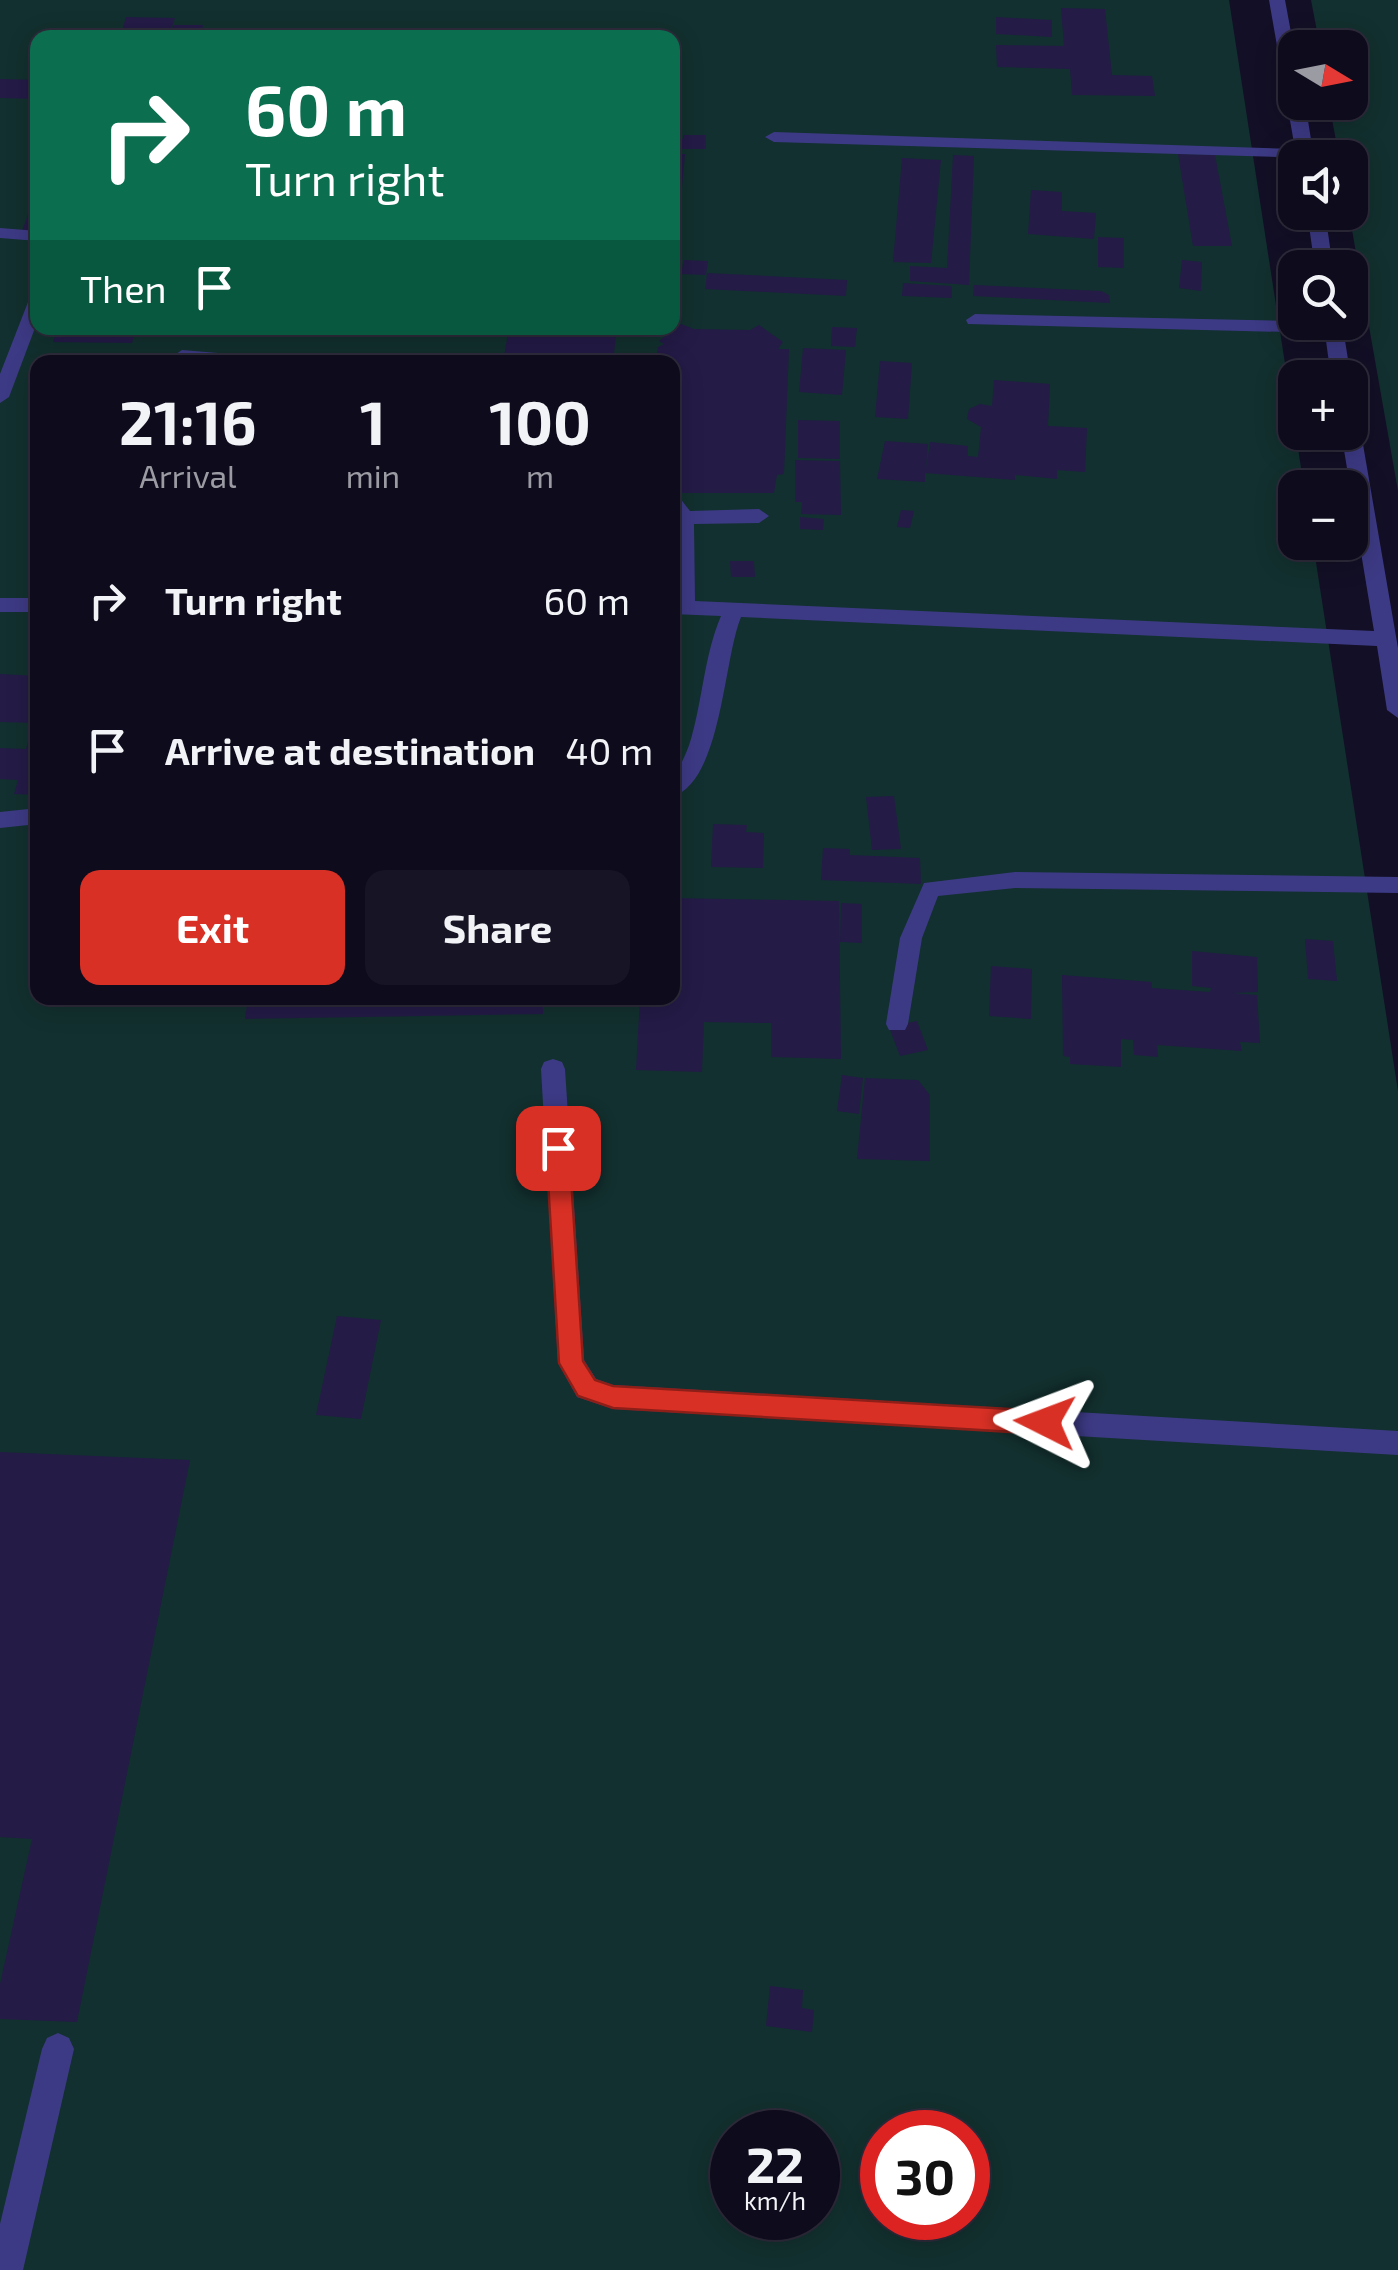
<!DOCTYPE html>
<html lang="en">
<head>
<meta charset="utf-8">
<style>
	:root { --surface:#0e0b1c; --page:#171425; --text:#f1f3f6; --muted:#9b9ba3; --line:#2e2b3b; --accent:#d93025 }
	body { margin:0; font-family:"Exo 2",sans-serif; background:var(--page); color:var(--text); height:100vh; display:flex; flex-direction:column; font-size:38px; white-space:nowrap }
	* { box-sizing:border-box; margin:0 }
	p { font-size:32px; color:var(--muted) }
	.icon { flex:none; width:55px; height:55px; fill:none; stroke:currentColor; stroke-width:2; stroke-linecap:round; stroke-linejoin:round }
	.map { position:relative; flex:1; overflow:hidden }
	.sheet { position:absolute; left:30px; top:355px; width:650px; height:650px; display:flex; flex-direction:column; background:var(--surface); border-radius:20px; box-shadow:0 5px 25px #0003,0 0 0 2px var(--line) }
	.sheet>* { flex:none }
	.guide { position:absolute; left:30px; top:30px; width:650px; height:305px; border-radius:20px; box-shadow:0 5px 25px #0003,0 0 0 2px var(--line); background:#0b6e4f; color:#fff; overflow:hidden }
	.needle { width:65px; rotate:100deg }
	.fabs { position:absolute; left:1278px; top:30px; display:grid; gap:20px }
	.fabs a { display:grid; place-items:center; width:90px; height:90px; border-radius:20px; background:var(--surface); box-shadow:0 5px 25px #0003,0 0 0 2px var(--line); font-size:50px }
	.speed { position:absolute; left:710px; top:2110px; display:flex; gap:20px; font-size:50px; font-weight:700; text-align:center }
	.speed>* { display:grid; place-content:center; width:130px; height:130px; border-radius:50%; background:var(--surface); box-shadow:0 5px 25px #0003,0 0 0 2px var(--line); line-height:1 }
	.speed small { font-size:25px; font-weight:400 }
	.speed .limit { border:15px solid #d22; background:#fff; color:#111 }
	.pin { position:absolute; display:grid; place-items:center; width:85px; height:85px; color:#fff; margin:-42px; border-radius:20px; box-shadow:0 5px 15px #0006 }
	.me { position:absolute; width:110px; margin:-55px; rotate:273deg; stroke-linejoin:round; filter:drop-shadow(0 0 8px #0008) }
	.turn { display:flex; align-items:center; gap:35px; height:210px; padding:0 50px; font-size:45px }
	.turn .icon { width:130px; height:130px; stroke-width:2.5 }
	.turn b { display:block; font-size:70px; line-height:85px }
	.then { display:flex; align-items:center; height:95px; padding:0 50px; background:#0003; gap:20px; font-size:38px }
	.eta { display:flex; justify-content:space-evenly; align-items:center; height:170px; text-align:center }
	.eta b { font-size:60px; font-weight:700; line-height:70px }
	.button { display:flex; gap:20px; margin-top:auto; padding:20px 50px }
	.button a { flex:1; height:115px; border-radius:20px; background:var(--accent); color:#fff; font-size:40px; font-weight:700; line-height:115px; text-align:center }
	.button a+a { background:var(--page); color:var(--text) }
	ul { padding:0; list-style:none }
	li { display:flex; align-items:center; gap:30px; height:150px; padding:0 50px }
	li div { flex:1 }
	li b { display:block; font-size:38px }
	li em { font-style:normal }
	.map>svg:first-child { display:block }
	.green { fill:#12302f; fill-rule:evenodd }
	.building { fill:#241b47 }
	.lines { fill:none; stroke-linecap:round; stroke-linejoin:round }
	.lane { fill:#3d3a85; fill-rule:evenodd }
	.street { fill:#3d3a85; fill-rule:evenodd }
	.route { fill:#d93025; stroke:#8d1f18; stroke-width:2.5 }
</style>
</head>
<body>
<div class="map">
<svg width="1398" height="2270" viewBox="0 0 1398 2270">
	<rect width="100%" height="100%" fill="#130f26"/>
	<path class="green" d="M0 0H1229L1304 487 1295 488V542L1313 543 1398 1091V2270H0ZM38 38H672V328H38ZM38 362H672V998H38ZM732 2132H818V2218H732ZM882 2132H968V2218H882Z
		M1311 0H1398V491L1349 213 1350 158 1339 157 1329 103 1350 102V48L1320 47Z"/>
	<path class="building" d="M1061 8 1105 9 1112 75 1152 76 1155 96 1072 95 1070 69 997 67 996 45 1064 46Z
		M126 17 175 18 171 30 174 25H203L200 38H164L167 29H157L154 38H132L134 31H122Z
		M996 17 1052 20V37L996 34Z
		M0 79 38 80V99L0 98Z
		M683 135H706V149H672V139H683Z
		M672 154H685L675 263H672Z
		M1178 154 1215 155 1232 246H1193Z
		M953 155 974 156 969 285 910 281V266L947 268Z
		M902 158 941 160 931 263 893 262Z
		M1031 190 1062 192V211L1096 213 1094 239 1028 234Z
		M29 212H38V231H22Z
		M1098 237 1124 238V268L1098 267Z
		M684 260 708 261 706 275 681 274Z
		M1182 260 1202 262 1201 291 1179 288Z
		M707 273 847 280 846 296 705 289Z
		M903 283 952 286V298L902 296Z
		M974 285 1101 291 1109 295 1110 303 973 296Z
		M681 324 694 329 750 330 759 325 783 342 778 349H789L784 474 777 475 774 493H672V362H656L658 347 664 344 659 341Z
		M832 327 857 328 855 347 831 346Z
		M58 328H136L132 343 53 342Z
		M509 328H602L601 334H616L614 354 599 353 597 362H503Z
		M803 348 846 350 842 395 799 392Z
		M880 361 912 363 908 419 875 417Z
		M994 380 1050 384 1048 426 1087 428 1085 472 1057 470V479L1015 475V480L925 473V482L877 479 885 441 928 444 926 469 930 442 968 446V456L978 457 981 427 967 419 969 409 980 404 992 406Z
		M798 420 840 421V459L798 458Z
		M795 460 840 461 841 515 801 514 802 502H795Z
		M901 510 914 511 910 528 897 527Z
		M800 517 824 519 823 530 800 529Z
		M730 561H754L755 577H731Z
		M0 674 38 676V723L0 722Z
		M33 726H38V795L14 794 18 780 0 779V748L26 749Z
		M894 796 901 849 872 850 866 797Z
		M713 824 747 825 746 832 764 833 763 868 711 867Z
		M823 848 850 849V855L920 858 921 884 821 880Z
		M672 898 839 901 841 1059 771 1057V1023L704 1022 702 1072 636 1070 640 998H672Z
		M841 903 862 904V943L840 942Z
		M1305 939 1333 941 1337 981 1308 979Z
		M1192 951 1257 957 1258 992 1232 993 1257 995 1260 1043 1240 1042 1242 1051 1157 1045 1158 1057 1134 1055 1133 1040 1121 1039V1067L1070 1064V1057L1063 1056 1062 975 1152 982V988L1210 992 1211 988 1192 986Z
		M991 966 1032 969 1031 1019 989 1016Z
		M248 998H543V1014L245 1019Z
		M917 1021 928 1050 900 1056 889 1027Z
		M842 1075 863 1078 859 1114 837 1111Z
		M865 1078 918 1080 930 1095V1161L857 1159Z
		M337 1316 381 1320 361 1419 316 1415Z
		M0 1452 190 1460 77 2022 0 2019V1984L32 1839 0 1837Z
		M770 1986 803 1990 802 2008 814 2010 812 2032 766 2026Z"/>
	<g class="lines">
		<path class="lane" d="M0 228 38 231V241L0 238Z
			M38 292V320L9 397 0 403V374L30 297Z
			M38 808V824L0 828V812Z
			M1015 872 1398 877V893L1015 888 938 896 922 938 908 1024 905 1030H889L886 1024 900 938 924 883Z"/>
		<path class="street" d="M1269 0H1285L1295 54V102H1305L1314 158 774 142 765 137 774 132 1295 149Z
			M1307 212H1325L1333 268H1315Z
			M975 314 1342 322 1351 378H1331L1325 333 968 324 966 320Z
			M182 350 254 356 263 362 175 360 173 356Z
			M1350 421 1360 427 1398 648V718L1387 710 1377 646 741 617C723 661 722 781 672 797 672 774 685 761 691 739 703 698 704 656 721 616L672 614V495L679 497 690 511 759 509 769 516 759 523 694 524 695 601 1374 631 1341 432H1350Z
			M0 598H38V612H0Z
			M553 1059 562 1062 565 1069 584 1360 596 1379 613 1385 1398 1431V1455L613 1409 577 1397 558 1363 541 1069 544 1062Z
			M58 2033 69 2038 74 2049 23 2270H0V2224L42 2049 47 2038Z"/>
	</g>
	<path class="route" d="M558 1138 566 1141 569 1148 583 1361 595 1380 613 1386 1045 1411 1054 1415 1057 1422 1054 1430 1045 1434 613 1408 578 1396 559 1363 546 1148 549 1141Z"/>
</svg>
<div class="fabs">
<a><svg class="needle" viewBox="-14 -14 28 28"><path d="M0-13l5 13h-10z" fill="#e53935"/><path d="M0 13l5-13h-10z" fill="#9b9ba3"/></svg></a>
<a><svg class="icon" aria-label="sound" viewBox="0 0 24 24"><path d="M4 9h4l5-4v14l-5-4H4zM17 9q2 3 0 6"/></svg></a>
<a><svg class="icon" aria-label="search" viewBox="0 0 24 24"><circle cx="10" cy="10" r="6"/><path d="M15 15l6 6"/></svg></a>
<a>+</a>
<a>−</a>
</div>
<div class="speed"><div>22<small>km/h</small></div><div class="limit">30</div></div>
<div class="pin" style="left:558px;top:1148px;background:#d93025"><svg class="icon" aria-label="arrive" viewBox="0 0 24 24"><path d="M6 21V4h12l-3 4 3 4H6"/></svg></div>
<svg class="me" style="left:1045px;top:1422px" viewBox="-20 -20 40 40"><path d="M0-17L14 15 0 8-14 15z" fill="#d93025" stroke="#fff" stroke-width="4"/></svg>
<div class="guide">
<div class="turn"><svg class="icon" aria-label="right" viewBox="0 0 24 24"><path d="M7 20v-9h11M14 6l5 5-5 5"/></svg><div><b>60 m</b>Turn right</div></div>
<div class="then">Then<svg class="icon" aria-label="arrive" viewBox="0 0 24 24"><path d="M6 21V4h12l-3 4 3 4H6"/></svg></div>
</div>
<section class="sheet">
<div class="eta">
<div><b>21:16</b><p>Arrival</p></div>
<div><b>1</b><p>min</p></div>
<div><b>100</b><p>m</p></div>
</div>
<ul>
<li><svg class="icon" aria-label="right" viewBox="0 0 24 24"><path d="M7 20v-9h11M14 6l5 5-5 5"/></svg><div><b>Turn right</b></div><em>60 m</em></li>
<li><svg class="icon" aria-label="arrive" viewBox="0 0 24 24"><path d="M6 21V4h12l-3 4 3 4H6"/></svg><div><b>Arrive at destination</b></div><em>40 m</em></li>
</ul>
<div class="button"><a>Exit</a><a>Share</a></div>
</section>
</div>
</body>
</html>
